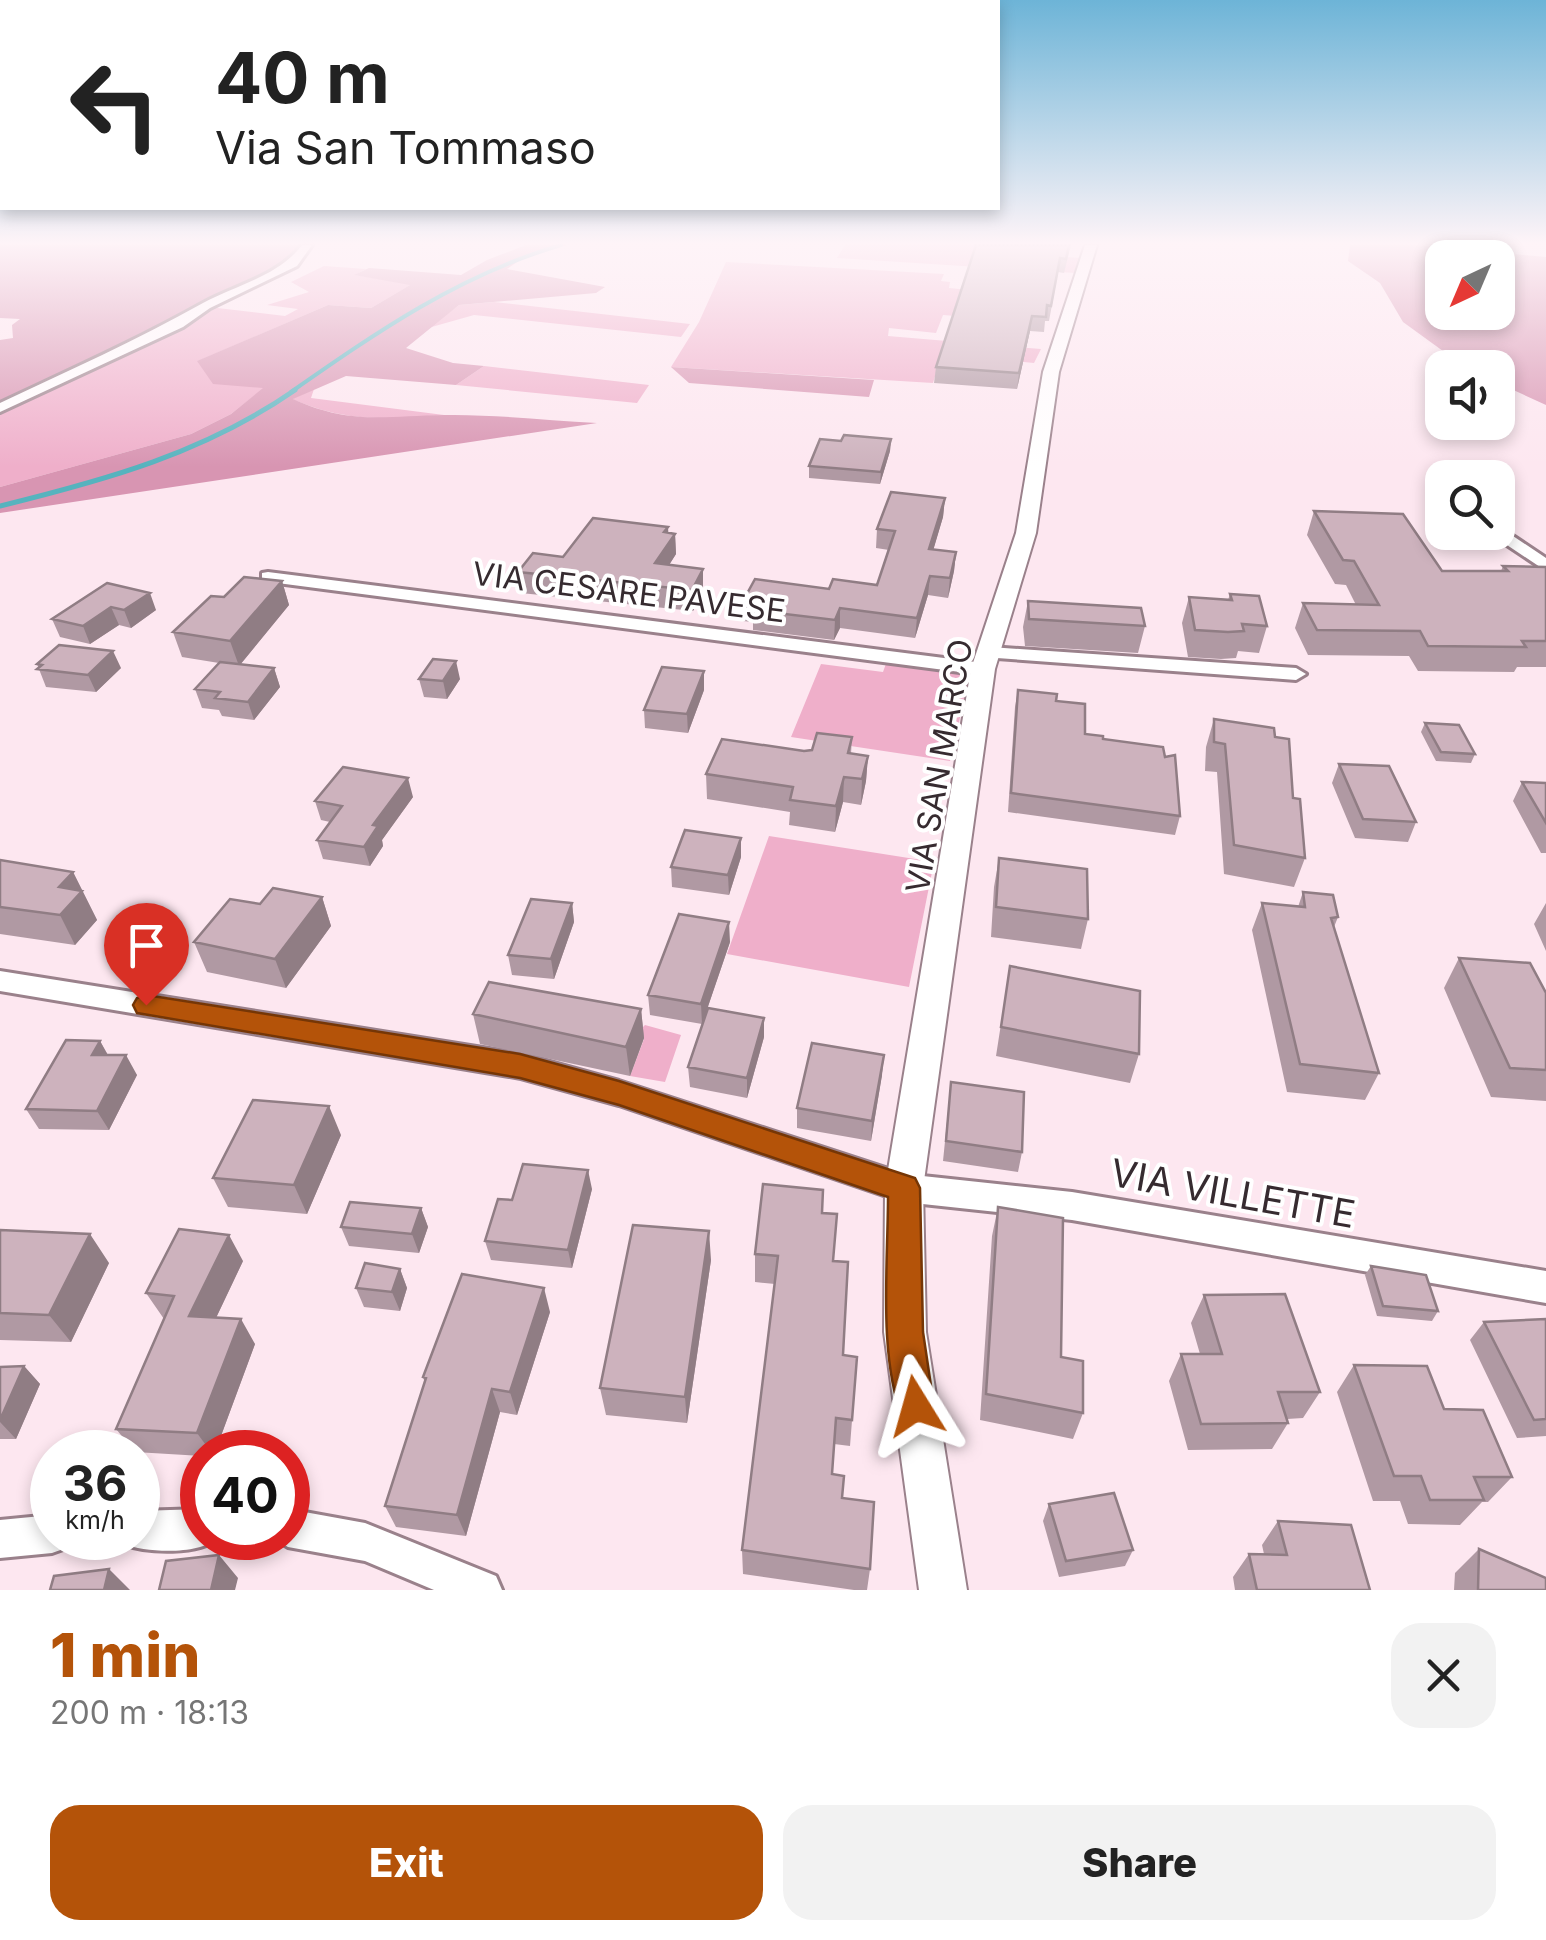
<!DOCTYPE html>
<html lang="en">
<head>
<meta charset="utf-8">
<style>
	:root { --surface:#fff; --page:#f2f2f2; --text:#222; --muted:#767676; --accent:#b45309 }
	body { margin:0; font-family:Inter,sans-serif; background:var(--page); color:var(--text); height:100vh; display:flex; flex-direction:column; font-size:38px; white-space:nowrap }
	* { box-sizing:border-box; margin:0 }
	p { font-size:32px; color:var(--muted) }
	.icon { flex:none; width:55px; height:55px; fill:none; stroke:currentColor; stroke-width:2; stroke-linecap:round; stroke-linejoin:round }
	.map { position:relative; height:1590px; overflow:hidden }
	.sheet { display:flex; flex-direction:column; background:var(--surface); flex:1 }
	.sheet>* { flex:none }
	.banner { position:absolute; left:0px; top:0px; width:1000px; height:210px; box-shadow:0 5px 15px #0003; background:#fff; color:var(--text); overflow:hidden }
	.needle { width:65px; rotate:224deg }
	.controls { position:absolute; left:1425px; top:240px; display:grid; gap:20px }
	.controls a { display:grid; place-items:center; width:90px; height:90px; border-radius:20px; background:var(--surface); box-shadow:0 5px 15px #0003; font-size:50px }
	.speed { position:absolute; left:30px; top:1430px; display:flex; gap:20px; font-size:50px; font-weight:700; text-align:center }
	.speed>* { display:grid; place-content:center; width:130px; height:130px; border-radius:50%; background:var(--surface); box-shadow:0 5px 15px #0003; line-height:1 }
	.speed small { font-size:25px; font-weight:400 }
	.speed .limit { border:15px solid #d22; background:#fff; color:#111 }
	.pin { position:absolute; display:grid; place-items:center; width:85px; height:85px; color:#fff; margin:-102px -42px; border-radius:50% 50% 50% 0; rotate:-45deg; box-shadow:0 0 10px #0007 }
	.pin .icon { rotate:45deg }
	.me { position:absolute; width:110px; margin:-55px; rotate:352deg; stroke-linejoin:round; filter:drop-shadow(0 0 8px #0008) }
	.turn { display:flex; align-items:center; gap:35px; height:210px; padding:0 50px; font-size:45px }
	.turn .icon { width:130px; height:130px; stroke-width:2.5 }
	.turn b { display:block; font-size:70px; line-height:85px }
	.round { display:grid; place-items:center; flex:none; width:105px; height:105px; border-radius:30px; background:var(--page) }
	.head { display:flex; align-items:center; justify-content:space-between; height:170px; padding:0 50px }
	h1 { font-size:60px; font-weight:800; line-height:75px; color:var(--accent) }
	.cta { display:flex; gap:20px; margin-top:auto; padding:20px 50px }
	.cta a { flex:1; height:115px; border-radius:30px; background:var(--accent); color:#fff; font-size:40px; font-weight:800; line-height:115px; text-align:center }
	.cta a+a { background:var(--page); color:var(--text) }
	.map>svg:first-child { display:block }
	.green { fill:#efafca }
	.forest { fill:#d895b2; fill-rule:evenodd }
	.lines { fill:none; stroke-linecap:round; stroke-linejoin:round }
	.stream-far1 { stroke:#56b3be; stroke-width:4 }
	.stream { stroke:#56b3be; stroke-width:5 }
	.minor-casing { stroke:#9a818b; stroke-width:6 }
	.tertiary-casing { stroke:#9a818b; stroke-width:4 }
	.minor { fill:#fff; fill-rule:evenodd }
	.tertiary { fill:#fff; fill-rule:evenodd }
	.wall { fill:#b099a3 }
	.shaded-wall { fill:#907d84 }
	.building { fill:#cdb2bd; stroke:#907d84; stroke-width:2.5 }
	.route { fill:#b45309; stroke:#753606; stroke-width:2.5 }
	.labels { text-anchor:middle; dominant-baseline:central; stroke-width:8; stroke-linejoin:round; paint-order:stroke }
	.street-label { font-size:32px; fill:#362b30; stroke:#fff }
	.near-street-label { font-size:38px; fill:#362b30; stroke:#fff }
</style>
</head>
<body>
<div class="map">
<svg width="1546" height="1590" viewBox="0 0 1546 1590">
	<rect width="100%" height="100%" fill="#fde7f0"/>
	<path class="green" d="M845 245H1040L1022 254 1081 258 1075 273 837 258Z
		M726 262 944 274 941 281 950 282 949 288 1001 293 969 317 943 315 936 333 889 328 888 336 1041 349 1034 363 984 358 936 373 933 383 671 367 699 322Z
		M324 266 366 269 355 275 412 284 371 308 328 305 198 361 264 388 231 414 191 434 0 487V410L209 307 285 316 298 309 267 305 309 292 291 282Z
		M494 302 690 324 681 337 474 315 428 328 459 305Z
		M484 366 649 385 637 403 456 385Z
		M314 389 311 398 444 415C385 419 348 423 292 399Z
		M888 658 971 670 950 761 791 737 821 664 883 672Z
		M769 836 934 862 909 987 727 954Z
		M645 1025 681 1035 665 1082 630 1076 644 1039 634 1036Z"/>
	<path class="forest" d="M0 245H303L291 264 0 409V340L13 338 12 325 20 319 0 318Z
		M526 245H567L523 258 507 269 605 287 596 293 459 305 406 348 453 363 484 366 456 385 346 376 293 399C350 425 384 416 444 415 495 414 547 421 597 423L0 513V487L191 434 231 414 263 388 213 384 197 361 328 305 371 308 410 285 354 275 369 268 461 275 487 260Z
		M1350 245H1417L1546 257V405L1498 383V368L1465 367 1403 322 1380 283 1348 261ZM1442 258H1498V312H1442Z
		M671 367 874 380 869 397 689 383Z"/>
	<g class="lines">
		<path class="stream-far1" d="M291 392C377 332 459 275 561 245"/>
		<path class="stream" d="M0 506C106 480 204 453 295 390"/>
		<defs>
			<path id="minor" d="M302 245H312L297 266 210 308 183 327 0 412V403C68 371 137 340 203 303 236 285 279 276 302 245Z
				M1510 534 1546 558V571L1504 543V535Z
				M268 572 983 663 993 669 983 675 262 581V573Z
				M990 647 1296 668 1306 674 1296 680 983 657 980 653 983 649Z
				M0 971 521 1054 619 1081 904 1174 1072 1192 1546 1271V1303L1072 1220 904 1202 619 1105 521 1078 0 991Z
				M202 1509V1538H217C201 1555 146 1553 124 1544L122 1538H138V1511Z
				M288 1509 365 1523 496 1576 502 1590H434L365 1561 288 1547 273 1538H288Z
				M52 1515V1538H70L66 1548 52 1553 0 1558V1520Z"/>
			<path id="tertiary" d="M1085 245H1097L1059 372 1036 533 995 669 923 1188 926 1332 967 1590H919L884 1332 885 1188 971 669 1016 533 1043 372Z"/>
		</defs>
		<use href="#minor" class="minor-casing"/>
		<use href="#tertiary" class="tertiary-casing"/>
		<use href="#minor" class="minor"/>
		<use href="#tertiary" class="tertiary"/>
	</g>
	<path class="wall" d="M976 245H1071L1064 273 1058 272 1049 321H1045L1044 332 1030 331 1017 389 934 383 936 367Z
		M891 439 890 451 880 484 809 478V466L841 441Z
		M945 498 943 517 933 550 956 552 954 571 948 598 928 595 915 638 840 628 834 640 753 630V622L743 621V601L829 589 877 585 889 550 876 548 877 529Z
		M1314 511 1442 571H1501L1503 566 1546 567V667H1517L1514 672 1418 671 1409 656 1308 655 1295 628 1303 603 1356 605 1346 585 1335 584 1307 535Z
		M668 533 675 534 676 554 669 565 703 569V590L693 611 521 593 518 572 563 557Z
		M282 581 289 605 240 665 274 668 280 687 254 720 222 716 219 710 202 708 195 689 219 663 182 657 173 632 224 597Z
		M107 583 156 610 131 628 119 625 90 644 60 637 52 619Z
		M1230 594 1267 626 1259 653 1238 651 1236 658 1221 659 1188 657 1182 623 1189 597 1228 600Z
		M1028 601 1145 626 1138 653 1025 646 1023 627Z
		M37 664 121 668 96 692 46 687Z
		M419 679H460L447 699 424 697Z
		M704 690 688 733 645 728 644 710Z
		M1018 690 1056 701 1085 734 1103 739 1180 816 1175 835 1008 812 1015 707Z
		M1214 719 1275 737 1305 858 1294 887 1224 874 1217 772 1205 771 1206 747Z
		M1425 723 1475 754 1471 763 1436 761 1421 732Z
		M852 737 851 754 868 756 866 781 861 805 843 802 835 832 789 825 790 812 707 799 706 774 812 750Z
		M1339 764 1416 822 1408 842 1355 838 1332 783Z
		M1522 782 1546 783V853H1541L1513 801Z
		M413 797 382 840 383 846 370 866 323 859 317 840 330 822 321 820 315 801Z
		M741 857 729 895 672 887 671 867Z
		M999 858 1088 919 1081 949 991 937 994 887Z
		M0 860 73 872 97 920 75 945 0 934Z
		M1303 892 1338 917 1334 927 1379 1073 1365 1100 1287 1092 1252 930 1262 903 1298 907Z
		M322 897 331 926 286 988 207 972 194 942 260 904Z
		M572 903 574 922 554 979 512 975 508 955Z
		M1546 903V951L1534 924Z
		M730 942 702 1024 650 1015 648 995Z
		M1459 958 1546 993V1101L1491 1097 1444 988Z
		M1010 966 1139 1054 1130 1083 996 1056Z
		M641 1009 644 1038 630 1076 480 1044 473 1014Z
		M764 1037 747 1098 690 1087 688 1067Z
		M100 1041 108 1055 137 1075 109 1130 39 1129 26 1109Z
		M882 1075 871 1141 797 1128V1108Z
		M951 1082 1022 1152 1018 1172 943 1161Z
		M341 1135 307 1214 228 1207 213 1178Z
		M592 1189 572 1268 491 1260 485 1241 512 1200Z
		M998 1207 1061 1357 1083 1413 1073 1439 980 1420 992 1236Z
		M421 1208 428 1227 419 1253 349 1246 341 1227Z
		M822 1213 834 1261 843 1355 857 1357 850 1446 834 1444 832 1474 870 1569 867 1590H854L743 1574 742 1550 775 1284 755 1282V1254Z
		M0 1230 109 1263 71 1342 0 1340Z
		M711 1260 687 1423 606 1415 600 1388Z
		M243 1261 216 1318 255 1344 215 1452H202V1456L135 1452 116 1429 164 1319 146 1293Z
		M1371 1266 1438 1311 1432 1321 1377 1316 1365 1275Z
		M400 1269 407 1288 400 1311 364 1307 356 1288Z
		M1204 1295 1320 1392 1303 1418 1287 1419 1288 1423 1272 1449 1188 1450 1169 1381 1181 1354H1200L1191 1323Z
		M550 1312 517 1415 500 1412 466 1536 396 1527 385 1506 425 1383 423 1377Z
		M1546 1319V1436L1517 1438 1470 1340 1484 1322Z
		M1354 1365 1444 1409 1512 1477 1488 1502H1482L1460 1525 1408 1524 1400 1501H1373L1337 1392Z
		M24 1366 40 1384 16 1439H0V1367Z
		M1049 1504 1133 1550 1125 1566 1059 1577 1043 1521Z
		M1278 1521 1370 1590H1235L1233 1577 1249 1554H1264L1262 1545Z
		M1479 1549 1546 1590H1454L1455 1573Z"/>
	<path class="shaded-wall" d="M1032 316 1030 331 1017 389 1019 373Z
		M891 439 890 451 880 484 881 472Z
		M945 498 943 517 928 568 929 549Z
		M668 527 669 543 675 534 676 554 657 584 655 563 664 532Z
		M956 552 954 571 948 598 950 578Z
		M703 569V590L693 611 692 590Z
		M930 576 928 595 915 638 917 618Z
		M282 581 289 605 239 666 230 641Z
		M150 593 156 610 131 628 124 610Z
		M111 607 119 625 90 644 83 626Z
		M840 608V628L834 640 835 620Z
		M113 651 121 668 96 692 88 675Z
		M456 661 460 679 447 699 443 681Z
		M274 668 280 687 254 720 248 702Z
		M704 671V690L688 733 687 714Z
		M868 756 866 781 861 805 862 779Z
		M844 777 843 802 835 832 836 806Z
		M408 778 413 797 382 840 383 846 370 866 364 847 373 825Z
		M741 838V857L729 895 728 875Z
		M73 872 97 920 75 945 60 915 59 887Z
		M322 897 331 926 286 988 275 959Z
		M572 903 574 922 554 979 551 959Z
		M729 922 730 942 702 1024 701 1004Z
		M641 1009 644 1038 630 1076 626 1047Z
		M764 1018V1037L747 1098V1078Z
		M100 1041 111 1061 92 1055Z
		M126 1055 137 1075 109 1130 97 1111Z
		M884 1055 882 1075 871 1141 872 1121Z
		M329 1106 341 1135 307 1214 294 1185Z
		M588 1170 592 1189 572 1268 568 1250Z
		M421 1208 428 1227 419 1253 412 1234Z
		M709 1231 711 1260 687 1423 685 1397Z
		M90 1234 109 1263 71 1342 49 1315Z
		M229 1235 243 1261 205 1341 189 1316Z
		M400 1269 407 1288 400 1311 392 1292Z
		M544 1288 550 1312 517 1415 510 1392Z
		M241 1319 255 1344 215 1452H211L197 1433Z
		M24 1366 40 1384 16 1439 0 1422V1420Z
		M492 1389 500 1412 466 1536 457 1515Z
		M219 1555 238 1578 235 1590H211Z
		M109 1569 130 1590H104Z"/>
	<path class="building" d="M976 245H1069L1066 259 1060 258 1051 306 1047 305 1046 317 1032 316 1019 373 936 367Z
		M844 435 891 439 881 472 809 466 820 439 841 441Z
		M891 492 945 498 929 549 956 552 950 578 930 576 917 618 840 608 835 620 752 610 756 603 743 601 755 579 829 589 833 579 877 585 895 531 877 529Z
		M1314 511 1403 514 1442 571H1508L1503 566 1546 567V641H1522L1526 647 1428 646 1420 631 1317 630 1303 603 1379 605 1354 561 1343 560Z
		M593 518 668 527 664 532 675 534 655 563 703 569 692 590 518 572 533 553 563 557Z
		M244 577 282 581 230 641 173 632 211 596 224 597Z
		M107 583 150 593 124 610 111 607 83 626 52 619Z
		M1230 594 1259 596 1267 626 1242 624 1244 631 1228 632 1195 630 1189 597 1232 600Z
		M1028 601 1141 608 1145 626 1029 619Z
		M59 645 113 651 88 675 37 669 42 665 37 664Z
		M433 659 456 661 443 681 419 679Z
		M220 662 274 668 248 702 215 698 220 692 195 689Z
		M662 667 704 671 687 714 644 710Z
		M1018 690 1057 694 1056 701 1085 704V734L1103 736V739L1163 747 1165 757 1175 755 1180 816 1011 793Z
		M1214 719 1274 728 1275 737 1289 739 1293 798 1300 799 1305 858 1234 845 1225 744 1214 742Z
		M1425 723 1459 725 1475 754 1441 752Z
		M817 733 852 737 848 753 868 756 862 779 844 777 836 806 790 800 793 787 706 774 722 739 804 751 812 750Z
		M1339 764 1389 766 1416 822 1363 819Z
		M343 767 408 778 373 825 378 826 364 847 317 840 342 806 315 801Z
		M1522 782 1546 783V823Z
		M685 830 741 838 728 875 671 867Z
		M999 858 1087 869 1088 919 996 907Z
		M0 860 73 872 59 887 82 891 60 915 0 907Z
		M273 888 322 897 275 959 194 942 230 899 260 904Z
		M1303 892 1333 895 1338 917 1331 918 1379 1073 1300 1064 1262 903 1305 907Z
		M531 899 572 903 551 959 508 955Z
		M679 914 729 922 701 1004 648 995Z
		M1459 958 1530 963 1546 993V1070L1510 1068Z
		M1010 966 1140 991 1139 1054 1001 1027Z
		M489 982 641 1009 626 1047 473 1014Z
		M708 1008 764 1018 747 1078 688 1067Z
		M66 1040 100 1041 92 1055H126L97 1111 26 1109Z
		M812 1043 884 1055 872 1121 797 1108Z
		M951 1082 1024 1092 1022 1152 946 1141Z
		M253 1100 329 1106 294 1185 213 1178Z
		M523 1164 588 1170 568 1250 485 1241 498 1199 512 1200Z
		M763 1184 823 1190 822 1213 837 1214 833 1261 848 1262 843 1355 857 1357 852 1420 836 1418 832 1474 844 1476 842 1498 874 1502 870 1569 742 1550 778 1256 755 1254Z
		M350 1202 421 1208 412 1234 341 1227Z
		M998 1207 1063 1218 1061 1357 1083 1361V1413L986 1394Z
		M633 1225 709 1231 685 1397 600 1388Z
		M179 1229 229 1235 189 1316 241 1319 197 1433 116 1429 174 1296 146 1293Z
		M0 1230 90 1234 49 1315 0 1313Z
		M365 1263 400 1269 392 1292 356 1288Z
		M1371 1266 1426 1275 1438 1311 1383 1306Z
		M462 1274 544 1288 510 1392 492 1389 457 1515 385 1506 426 1378 423 1377Z
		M1285 1294 1320 1392H1278L1288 1423 1201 1424 1181 1354H1222L1204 1295Z
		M1546 1319V1419L1534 1420 1484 1322Z
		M1354 1365 1427 1366 1444 1409 1483 1410 1512 1477H1474L1484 1500H1430L1421 1476H1394Z
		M24 1366 0 1420V1367Z
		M1114 1493 1133 1550 1066 1561 1049 1504Z
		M1278 1521 1351 1525 1370 1590H1257L1249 1554 1287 1555Z
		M1479 1549 1546 1578V1590H1478Z
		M219 1555 211 1590H159L166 1561Z
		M109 1569 104 1590H50L54 1576Z"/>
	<linearGradient id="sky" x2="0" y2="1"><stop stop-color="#6db4d7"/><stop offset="0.52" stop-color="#fef4f8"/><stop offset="1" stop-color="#fef4f8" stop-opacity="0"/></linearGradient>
	<rect width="1546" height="467" fill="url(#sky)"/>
	<path class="route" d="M146 995 520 1054 619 1081 915 1178 920 1188 923 1332 934 1406 929 1419 916 1424 903 1419C878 1357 888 1264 888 1197L619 1105 520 1078 137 1013 133 1005 137 998Z"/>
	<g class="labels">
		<g class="street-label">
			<text transform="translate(629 592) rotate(7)">VIA CESARE PAVESE</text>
			<text transform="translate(939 766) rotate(-80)">VIA SAN MARCO</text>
		</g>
		<g class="near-street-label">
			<text transform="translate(1233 1193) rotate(10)">VIA VILLETTE</text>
		</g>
	</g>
</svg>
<div class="controls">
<a><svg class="needle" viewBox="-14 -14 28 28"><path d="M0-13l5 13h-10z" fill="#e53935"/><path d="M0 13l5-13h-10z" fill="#767676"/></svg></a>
<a><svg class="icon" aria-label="sound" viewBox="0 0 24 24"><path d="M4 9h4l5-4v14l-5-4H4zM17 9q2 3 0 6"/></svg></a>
<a><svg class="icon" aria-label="search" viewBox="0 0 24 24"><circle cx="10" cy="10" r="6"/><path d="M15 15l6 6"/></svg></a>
</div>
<div class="speed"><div>36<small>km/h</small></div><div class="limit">40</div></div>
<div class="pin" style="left:146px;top:1005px;background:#d93025"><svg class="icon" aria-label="arrive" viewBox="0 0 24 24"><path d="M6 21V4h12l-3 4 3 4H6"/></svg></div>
<svg class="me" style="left:916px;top:1406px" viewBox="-20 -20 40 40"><path d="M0-17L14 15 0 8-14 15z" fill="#b45309" stroke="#fff" stroke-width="4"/></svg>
<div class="banner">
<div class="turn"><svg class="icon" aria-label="left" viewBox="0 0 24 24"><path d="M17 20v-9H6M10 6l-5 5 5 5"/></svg><div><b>40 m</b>Via San Tommaso</div></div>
</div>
</div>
<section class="sheet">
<div class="head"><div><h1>1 min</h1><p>200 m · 18:13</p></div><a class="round"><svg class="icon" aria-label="close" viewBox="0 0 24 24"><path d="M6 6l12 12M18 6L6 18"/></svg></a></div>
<div class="cta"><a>Exit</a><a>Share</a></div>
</section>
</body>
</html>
